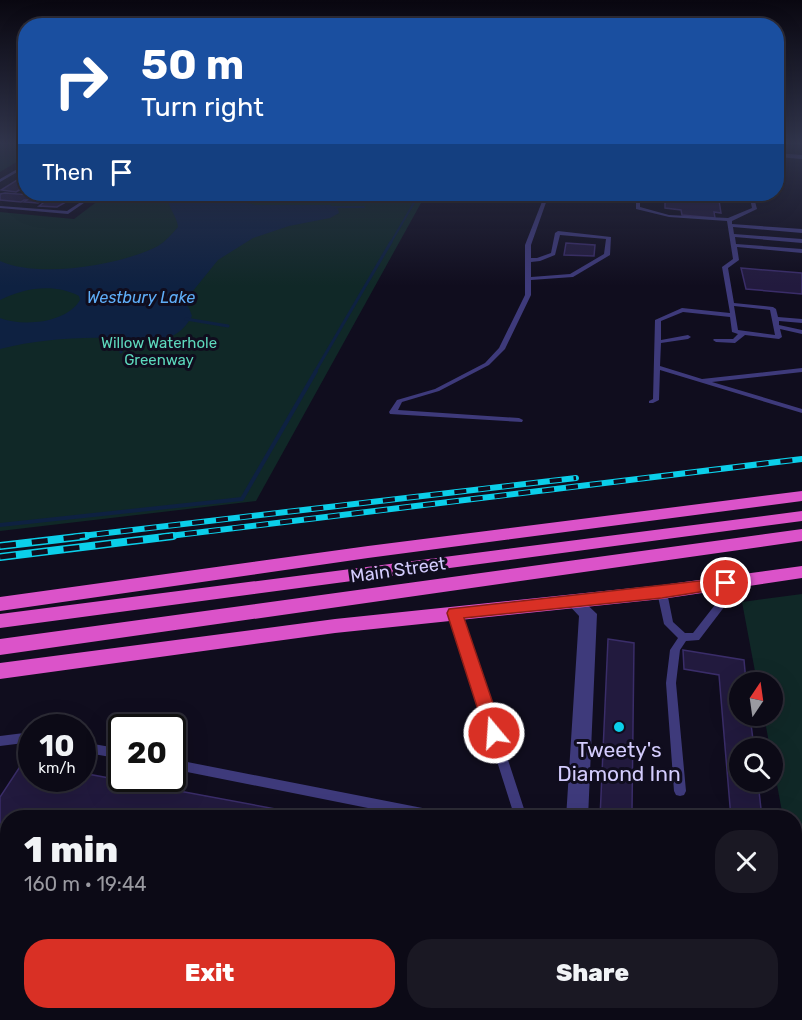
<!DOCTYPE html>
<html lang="en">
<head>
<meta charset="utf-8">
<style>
	:root { --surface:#0c0a16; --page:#1a1823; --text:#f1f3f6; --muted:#9a9aa1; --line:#2c2b35; --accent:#d93025 }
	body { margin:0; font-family:Rubik,sans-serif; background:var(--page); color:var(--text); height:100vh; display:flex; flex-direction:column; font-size:22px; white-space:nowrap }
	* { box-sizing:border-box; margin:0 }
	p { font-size:20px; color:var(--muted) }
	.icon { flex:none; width:33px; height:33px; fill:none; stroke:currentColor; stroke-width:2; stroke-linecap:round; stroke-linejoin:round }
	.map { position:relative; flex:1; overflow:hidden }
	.sheet { position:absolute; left:0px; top:810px; width:802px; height:210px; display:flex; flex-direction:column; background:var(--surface); border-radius:24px 24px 0 0; box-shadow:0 6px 24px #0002,0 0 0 2px var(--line) }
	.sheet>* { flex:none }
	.banner { position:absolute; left:18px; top:18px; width:766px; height:183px; border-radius:24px; box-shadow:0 6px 24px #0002,0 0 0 2px var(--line); background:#1a4fa0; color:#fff; overflow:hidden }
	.needle { width:39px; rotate:13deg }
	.buttons { position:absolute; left:729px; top:672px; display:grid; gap:12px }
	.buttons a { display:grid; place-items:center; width:54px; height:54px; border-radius:50%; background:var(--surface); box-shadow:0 6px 24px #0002,0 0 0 2px var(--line); font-size:30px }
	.speed { position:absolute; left:18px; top:714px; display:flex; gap:12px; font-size:30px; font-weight:700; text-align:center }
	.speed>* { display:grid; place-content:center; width:78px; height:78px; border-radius:50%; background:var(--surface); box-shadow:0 6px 24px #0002,0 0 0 2px var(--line); line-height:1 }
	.speed small { font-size:15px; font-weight:400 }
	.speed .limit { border:3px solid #111; border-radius:9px; background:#fff; color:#111 }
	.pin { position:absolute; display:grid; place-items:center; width:51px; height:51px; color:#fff; margin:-26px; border:3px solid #fff; border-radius:50%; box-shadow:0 2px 6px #0007 }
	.me { position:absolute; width:66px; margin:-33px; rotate:342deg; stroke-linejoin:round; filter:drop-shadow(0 0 4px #0008) }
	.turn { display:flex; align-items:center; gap:21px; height:126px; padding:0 24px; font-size:27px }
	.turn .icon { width:78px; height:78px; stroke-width:2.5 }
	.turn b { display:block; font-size:42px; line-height:51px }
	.then { display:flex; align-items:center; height:57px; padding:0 24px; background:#0003; gap:12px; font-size:22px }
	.round { display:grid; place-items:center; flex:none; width:63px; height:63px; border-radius:24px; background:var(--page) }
	.headline { display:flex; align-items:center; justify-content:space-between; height:102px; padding:0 24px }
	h1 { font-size:36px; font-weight:800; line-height:45px }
	.cta { display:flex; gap:12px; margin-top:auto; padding:12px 24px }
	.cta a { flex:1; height:69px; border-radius:24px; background:var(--accent); color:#fff; font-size:24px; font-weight:800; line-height:69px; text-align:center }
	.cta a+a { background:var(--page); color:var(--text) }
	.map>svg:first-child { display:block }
	.green { fill:#102827 }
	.water { fill:#0e2141 }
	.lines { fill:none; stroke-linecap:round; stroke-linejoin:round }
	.stream-far2 { stroke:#0e2141; stroke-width:2 }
	.stream-far1 { stroke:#0e2141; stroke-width:3 }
	.stream { stroke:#0e2141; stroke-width:4 }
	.building { fill:#221a3e; stroke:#3a2d69; stroke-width:1.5 }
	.service { fill:#3e3a7b; fill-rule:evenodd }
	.minor { fill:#3e3a7b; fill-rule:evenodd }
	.tertiary { fill:#3e3a7b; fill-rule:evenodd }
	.trunk { fill:#db53c9; fill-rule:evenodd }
	.rail-far1-casing { stroke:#0bcfea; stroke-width:6 }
	.rail-casing { stroke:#0bcfea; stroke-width:8 }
	.rail-far1 { stroke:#100d1e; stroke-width:4; stroke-dasharray:12; stroke-linecap:butt }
	.rail { stroke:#100d1e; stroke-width:5; stroke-dasharray:16; stroke-linecap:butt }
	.route { fill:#d93025; stroke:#8d1f18; stroke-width:1.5 }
	.poi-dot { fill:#0bcfea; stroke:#100d1e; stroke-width:2 }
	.labels { text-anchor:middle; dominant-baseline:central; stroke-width:6; stroke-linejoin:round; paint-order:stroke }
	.far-park-label { font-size:15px; fill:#5dd8bc; stroke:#100d1e }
	.far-water-label { font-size:16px; font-style:italic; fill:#5faef8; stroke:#100d1e }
	.street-label { font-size:18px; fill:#d3ccfd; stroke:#100d1e }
	.near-poi-label { font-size:21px; fill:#d3ccfd; stroke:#100d1e }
</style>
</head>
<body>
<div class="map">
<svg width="802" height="1020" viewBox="0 0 802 1020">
	<rect width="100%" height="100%" fill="#100d1e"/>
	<path class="green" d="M0 143H26L25 157 0 172Z
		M107 194H426L256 501 0 531V212L74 219Z
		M802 594V918L795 881V818L783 817 773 763 772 748H770L764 716H772V682H757L742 602Z"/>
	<path class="water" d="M172 194H207L256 205H330L338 209 339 213 330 218 289 226 253 238 218 260 184 302 189 308 192 316C184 331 173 338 156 341 141 343 125 338 110 338 73 337 36 340 0 349V318C23 327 67 323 80 300L79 296C54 283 24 288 0 300V261C39 279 121 265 158 246 166 241 172 234 178 227 177 216 169 210 168 199Z"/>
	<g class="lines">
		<path class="stream-far2" d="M326 207H364
			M390 244 419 194"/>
		<path class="stream-far1" d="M186 319 228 326
			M121 352 128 335
			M315 372 391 242"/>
		<path class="stream" d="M0 525 242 499 316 371"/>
	</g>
	<path class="building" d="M25 175 26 187 23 188 16 192 1 190Z
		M5 193 31 195 29 197H48L38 203 24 202 27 200H24L21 202 0 200V194Z
		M58 194H76L67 200H62L60 201 66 202 57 207 39 206 47 200H52L48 199Z
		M665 194H718L721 213 714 212 715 218 682 215 681 210 665 208Z
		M566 243 595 245 594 256 564 255Z
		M741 268 802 273V294L746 289Z
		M608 639 634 643 632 811 668 818H600Z
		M683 650 744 660 746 682H740V716H750L754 748H740V782H758L762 818H731L719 675 684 669Z
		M23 762 32 763V778H82V773L324 818H8V1012H294L292 1020H0V797Z"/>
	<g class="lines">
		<path class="service" d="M26 164V167L0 182V179Z
			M93 194H97L68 214 0 208V206L67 211Z
			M545 194H549L531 245V258H537L551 253 555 233 558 231 611 237 610 255 573 277 531 280V295L505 349 489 365 439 391 402 402 398 410 519 418 523 420 522 422 390 414 389 412 397 400 435 389 485 363 499 348 525 295V245ZM560 235 606 239 604 254 570 274 531 277V262L540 261 555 255Z
			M636 194H640V207L669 215 728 218 752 208 749 194H753L757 209 732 221V224L802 229V233L733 227 734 234 802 239V243L735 237 736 244 802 249V253L737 247 739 260 728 268 734 303 773 307 776 309 778 317 802 319V323L779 321V325L802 330V334L780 329 782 337 779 339 745 335 735 343 716 342 713 340 714 339H733L738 334 732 332 730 317 683 312 661 321V340L688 335 691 337 688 339 661 343 660 366 702 379 802 368V372L712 382 802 409V413L660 370 659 400 653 403H649V401L653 399 655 320 682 308 730 313 722 267 733 259 727 221 669 217 636 209ZM734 306 770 310 775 335 738 330Z
			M726 580 729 581 731 583 728 602 699 640 686 641 680 650 676 683 686 791 684 795 680 796 676 795 674 791 666 683 670 650 678 638 664 624 657 592 659 590H665L667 592 673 622 685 633H693L718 601 721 583 723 581Z
			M455 610 458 611 460 613 527 818H515L450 613 452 611Z
			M32 732V742L0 746V736Z
			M82 742 122 749V759L82 752Z
			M172 759 448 813 452 814 454 818H418L172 769Z
			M417 1012H431L430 1020H416Z
			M500 1012H514L513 1020H499Z"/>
		<path class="minor" d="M574 596 580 598 597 614 588 818H566L579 616 566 602 568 598Z
			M636 1012H663L666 1020H640Z"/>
		<path class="tertiary" d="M777 153 802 155V159L777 157Z"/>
		<path class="trunk" d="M802 491V501L368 558 0 611V597L368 546Z
			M802 511V521L0 628V614Z
			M802 529V541L0 655V639Z
			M802 566V578L662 599 335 633 0 679V663L335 619 662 585Z"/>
		<defs>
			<path id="rail-far1" d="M73 537 576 478
				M161 537 802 459"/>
			<path id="rail" d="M0 546 86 536
				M0 557 173 536"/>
		</defs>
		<use href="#rail-far1" class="rail-far1-casing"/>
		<use href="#rail" class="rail-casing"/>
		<use href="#rail-far1" class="rail-far1"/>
		<use href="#rail" class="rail"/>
	</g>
	<linearGradient id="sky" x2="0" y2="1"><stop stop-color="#090710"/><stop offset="0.5" stop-color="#31354c"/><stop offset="1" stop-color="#31354c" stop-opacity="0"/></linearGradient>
	<rect width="802" height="286" fill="url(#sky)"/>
	<path class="route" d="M726 578 731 579 734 583 731 587 662 598 464 618 503 733 500 738 494 741 487 738 447 613 449 609Z"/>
	<circle class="poi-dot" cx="619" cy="727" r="6"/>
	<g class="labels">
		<g class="far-park-label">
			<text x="159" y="343">Willow Waterhole<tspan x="159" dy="17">Greenway</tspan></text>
		</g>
		<g class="far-water-label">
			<text x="141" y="297">Westbury Lake</text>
		</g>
		<g class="street-label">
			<text transform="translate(398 570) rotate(-8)">Main Street</text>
		</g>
		<g class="near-poi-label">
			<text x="619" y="749">Tweety's<tspan x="619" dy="24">Diamond Inn</tspan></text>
		</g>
	</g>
</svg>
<div class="buttons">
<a><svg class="needle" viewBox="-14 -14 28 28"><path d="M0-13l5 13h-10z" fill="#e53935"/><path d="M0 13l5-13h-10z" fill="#9a9aa1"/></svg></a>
<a><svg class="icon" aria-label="search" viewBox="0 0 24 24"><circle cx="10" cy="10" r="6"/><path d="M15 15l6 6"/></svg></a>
</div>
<div class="speed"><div>10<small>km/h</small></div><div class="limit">20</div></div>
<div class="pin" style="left:726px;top:583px;background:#d93025"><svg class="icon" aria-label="arrive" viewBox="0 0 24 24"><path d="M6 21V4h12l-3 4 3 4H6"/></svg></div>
<svg class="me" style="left:494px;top:733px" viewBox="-20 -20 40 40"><circle r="17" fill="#d93025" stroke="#fff" stroke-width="3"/><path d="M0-11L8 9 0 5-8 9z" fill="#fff"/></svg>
<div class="banner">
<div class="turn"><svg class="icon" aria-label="right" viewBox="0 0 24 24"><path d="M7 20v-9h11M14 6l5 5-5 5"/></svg><div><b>50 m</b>Turn right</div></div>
<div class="then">Then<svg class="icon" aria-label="arrive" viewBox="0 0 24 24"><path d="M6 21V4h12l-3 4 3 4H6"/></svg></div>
</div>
<section class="sheet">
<div class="headline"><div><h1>1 min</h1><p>160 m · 19:44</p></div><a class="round"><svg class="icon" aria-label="close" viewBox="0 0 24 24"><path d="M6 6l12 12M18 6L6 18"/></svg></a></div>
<div class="cta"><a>Exit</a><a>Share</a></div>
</section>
</div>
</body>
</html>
